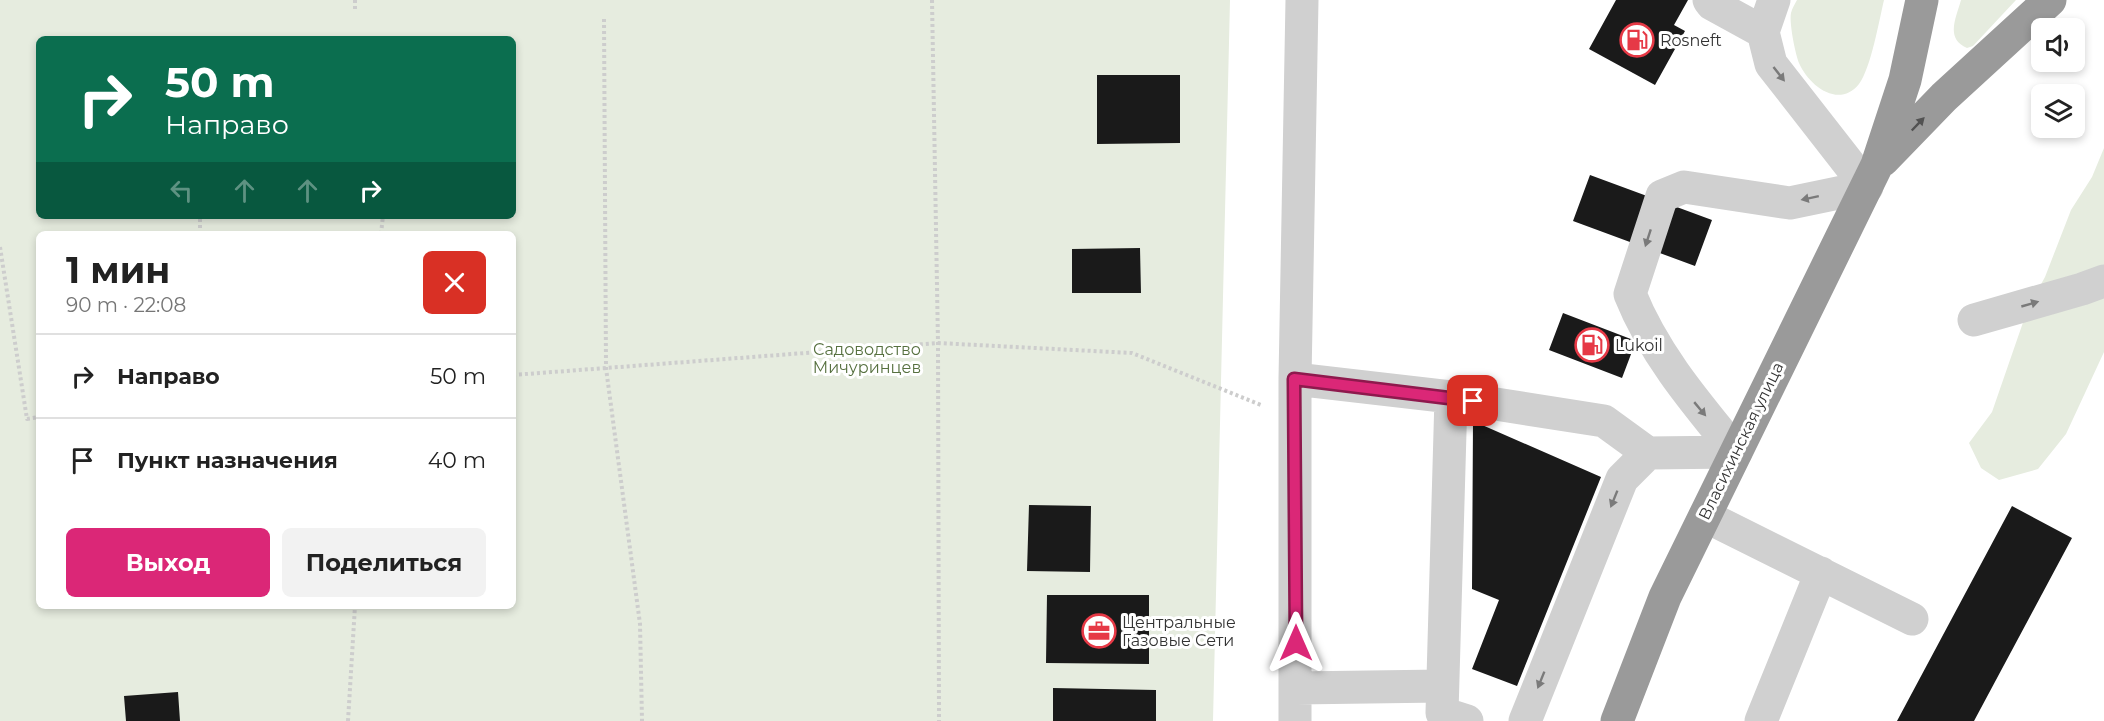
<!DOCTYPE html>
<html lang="ru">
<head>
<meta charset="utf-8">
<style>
	:root { --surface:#fff; --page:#f2f2f2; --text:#222; --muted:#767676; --line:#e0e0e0; --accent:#db2777 }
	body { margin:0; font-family:Montserrat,sans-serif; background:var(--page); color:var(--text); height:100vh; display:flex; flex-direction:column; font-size:22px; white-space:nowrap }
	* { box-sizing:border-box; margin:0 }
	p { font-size:20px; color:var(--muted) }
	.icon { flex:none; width:33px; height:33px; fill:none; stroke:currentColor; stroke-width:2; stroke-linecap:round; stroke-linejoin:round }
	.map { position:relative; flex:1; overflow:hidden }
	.drawer { position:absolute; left:36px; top:231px; width:480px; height:378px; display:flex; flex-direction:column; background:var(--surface); border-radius:9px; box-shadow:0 3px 9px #0003 }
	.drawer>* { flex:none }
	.banner { position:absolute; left:36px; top:36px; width:480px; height:183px; border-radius:9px; box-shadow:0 3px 9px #0003; background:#0b6e4f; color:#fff; overflow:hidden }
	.fabs { position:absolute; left:2031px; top:18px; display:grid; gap:12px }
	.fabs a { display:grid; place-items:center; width:54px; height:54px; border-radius:9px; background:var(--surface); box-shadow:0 3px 9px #0003; font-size:30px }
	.pin { position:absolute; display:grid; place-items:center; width:51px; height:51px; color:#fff; margin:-26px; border-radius:12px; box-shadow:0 3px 9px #0006 }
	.me { position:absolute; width:66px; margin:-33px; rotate:0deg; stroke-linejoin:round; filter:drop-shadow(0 0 4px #0008) }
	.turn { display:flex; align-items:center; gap:21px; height:126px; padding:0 30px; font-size:27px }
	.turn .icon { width:78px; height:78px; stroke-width:2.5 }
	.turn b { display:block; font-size:42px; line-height:51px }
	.lanes { display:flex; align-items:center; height:57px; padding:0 30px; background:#0003; justify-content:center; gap:30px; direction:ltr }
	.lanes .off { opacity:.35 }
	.round { display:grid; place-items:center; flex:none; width:63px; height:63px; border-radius:9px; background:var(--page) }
	.summary { display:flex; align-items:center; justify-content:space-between; height:102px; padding:0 30px }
	h1 { font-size:36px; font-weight:700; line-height:45px }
	.action { display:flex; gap:12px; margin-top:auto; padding:12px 30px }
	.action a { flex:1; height:69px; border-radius:9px; background:var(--accent); color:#fff; font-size:24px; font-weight:700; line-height:69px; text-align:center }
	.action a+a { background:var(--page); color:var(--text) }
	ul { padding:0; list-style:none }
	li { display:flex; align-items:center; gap:18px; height:84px; padding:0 30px; border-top:2px solid var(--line) }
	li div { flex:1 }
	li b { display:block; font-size:22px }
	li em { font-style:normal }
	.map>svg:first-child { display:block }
	.green { fill:#e6ecdf; fill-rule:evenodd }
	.building { fill:#1a1a1a }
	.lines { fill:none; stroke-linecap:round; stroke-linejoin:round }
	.path { stroke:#cdcdcd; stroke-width:4; stroke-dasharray:3 3; stroke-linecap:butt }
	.minor { stroke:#d0d0d0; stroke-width:33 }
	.highway { stroke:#9a9a9a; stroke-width:33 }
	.oneway { fill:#7a7a7a }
	.oneway2 { fill:#525252 }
	.route-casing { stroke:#8e194d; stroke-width:15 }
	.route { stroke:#db2777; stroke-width:10 }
	.labels { text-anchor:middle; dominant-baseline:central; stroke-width:6; stroke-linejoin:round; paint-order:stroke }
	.poi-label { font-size:16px; fill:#333; stroke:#fff; text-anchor:start }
	.park-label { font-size:16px; fill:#56703f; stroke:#fff }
	.street-label { font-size:16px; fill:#333; stroke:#fff }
</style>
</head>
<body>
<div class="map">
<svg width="2104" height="721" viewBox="0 0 2104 721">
	<rect width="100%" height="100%" fill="#fff"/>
	<path class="green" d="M0 0H1230L1213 721H0ZM39 39H513V216H39ZM39 234H513V606H39Z
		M1797 0H1884C1879 21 1871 68 1859 84 1839 109 1809 86 1799 63 1795 53 1789 22 1791 13 1792 8 1795 4 1797 0Z
		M1961 0H2016L1973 46 1967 48C1945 39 1956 18 1961 0Z
		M2104 148V352L2066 434 2038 469 1999 480 1981 468 1969 443 1992 412 2028 308 2045 277 2071 210 2092 177Z"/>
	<path class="building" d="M1616 0H1688L1674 25 1685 31 1655 85 1589 49Z
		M1097 75H1180V143L1097 144Z
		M1590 175 1712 220 1695 266 1573 221Z
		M1140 248 1141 293H1072V249Z
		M1563 313 1636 341 1622 378 1549 350Z
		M1473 421 1601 477 1517 686 1472 669 1499 600 1472 589Z
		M1029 505 1091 506 1090 572 1027 571Z
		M2012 506 2072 538 1974 721H1897Z
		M1047 595H1149V664L1046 663Z
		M1053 688 1156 690V721H1053Z
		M178 692 180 721H126L124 696Z"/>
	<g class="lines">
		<path class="path" d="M355 0V9
			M932 0 938 343 939 721
			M604 19 606 368 640 624 642 721
			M200 234V216
			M381 234 383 216
			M0 247 27 419 39 417
			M513 375 938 343 1132 353 1261 405
			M348 721 355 606"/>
		<path class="minor" d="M1709 0 1712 4 1763 32
			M1974 320 2082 289 2104 281
			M1295 379 1451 397 1604 421 1648 453 1736 452
			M1451 397 1442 713 1467 721
			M1736 452C1695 402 1654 354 1630 294L1662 196 1684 187 1790 203 1867 187 1771 64 1763 32 1774 0
			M1705 516 1912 619
			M1296 688 1442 686
			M1295 721V379L1302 0
			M1525 721 1622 479 1648 453
			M1761 721 1821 573"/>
		<path class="highway" d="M1883 160 1944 97 2050 0
			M1617 721 1665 597 1877 165 1905 80 1922 0"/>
	</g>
	<defs><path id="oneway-solid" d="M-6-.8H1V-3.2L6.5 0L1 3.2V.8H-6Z" transform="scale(1.5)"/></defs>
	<g class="oneway">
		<use href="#oneway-solid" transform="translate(1779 74) rotate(52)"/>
		<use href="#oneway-solid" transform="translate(1810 198) rotate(168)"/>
		<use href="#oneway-solid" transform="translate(1648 238) rotate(108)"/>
		<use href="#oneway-solid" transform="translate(2030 304) rotate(-16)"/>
		<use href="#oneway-solid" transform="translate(1700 409) rotate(50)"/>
		<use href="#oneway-solid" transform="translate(1614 499) rotate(112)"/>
		<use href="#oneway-solid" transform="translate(1541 680) rotate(112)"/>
	</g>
	<use class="oneway2" href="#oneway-solid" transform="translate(1918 124) rotate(-46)"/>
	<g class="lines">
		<defs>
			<path id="route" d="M1296 643 1294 379 1473 401"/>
		</defs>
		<use href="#route" class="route-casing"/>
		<use href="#route" class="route"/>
	</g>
	<defs>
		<symbol id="fuel-ring" viewBox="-11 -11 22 22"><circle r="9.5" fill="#fff" stroke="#e63946" stroke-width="1.5"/><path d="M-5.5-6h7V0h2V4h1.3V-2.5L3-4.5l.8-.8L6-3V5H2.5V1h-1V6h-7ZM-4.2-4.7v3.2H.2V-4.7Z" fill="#e63946"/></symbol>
		<symbol id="office-ring" viewBox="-11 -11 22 22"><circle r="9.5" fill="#fff" stroke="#e63946" stroke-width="1.5"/><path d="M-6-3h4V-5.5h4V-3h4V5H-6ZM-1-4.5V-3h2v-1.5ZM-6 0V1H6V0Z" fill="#e63946"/></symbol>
	</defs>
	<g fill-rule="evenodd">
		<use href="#fuel-ring" x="1618" y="21" width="38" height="38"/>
		<use href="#fuel-ring" x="1573" y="326" width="38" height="38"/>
		<use href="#office-ring" x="1080" y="612" width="38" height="38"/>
	</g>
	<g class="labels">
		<g class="poi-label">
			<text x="1660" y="40">Rosneft</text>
			<text x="1615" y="345">Lukoil</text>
			<text x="1122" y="622">Центральные<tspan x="1122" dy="18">Газовые Сети</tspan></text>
		</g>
		<g class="park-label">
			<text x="867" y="349">Садоводство<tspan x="867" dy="18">Мичуринцев</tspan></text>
		</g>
		<g class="street-label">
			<text transform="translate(1741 441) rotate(-64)">Власихинская улица</text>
		</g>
	</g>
</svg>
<div class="fabs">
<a><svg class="icon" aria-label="sound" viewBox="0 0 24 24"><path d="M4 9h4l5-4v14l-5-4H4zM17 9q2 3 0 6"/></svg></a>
<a><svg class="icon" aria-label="layers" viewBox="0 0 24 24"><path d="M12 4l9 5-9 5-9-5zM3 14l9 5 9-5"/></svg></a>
</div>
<div class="pin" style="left:1473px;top:401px;background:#d93025"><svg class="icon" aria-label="arrive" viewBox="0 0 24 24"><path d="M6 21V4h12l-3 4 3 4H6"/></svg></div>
<svg class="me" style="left:1296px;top:643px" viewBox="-20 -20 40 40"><path d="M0-17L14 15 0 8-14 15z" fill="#db2777" stroke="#fff" stroke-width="4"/></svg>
<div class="banner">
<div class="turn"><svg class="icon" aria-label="right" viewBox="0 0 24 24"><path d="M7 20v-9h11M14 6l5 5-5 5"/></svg><div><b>50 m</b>Направо</div></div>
<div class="lanes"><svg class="icon off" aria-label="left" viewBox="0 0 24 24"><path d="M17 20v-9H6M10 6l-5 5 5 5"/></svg><svg class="icon off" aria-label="ahead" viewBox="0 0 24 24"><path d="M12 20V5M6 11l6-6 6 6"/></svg><svg class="icon off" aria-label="ahead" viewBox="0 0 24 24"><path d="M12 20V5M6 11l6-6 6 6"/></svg><svg class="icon" aria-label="right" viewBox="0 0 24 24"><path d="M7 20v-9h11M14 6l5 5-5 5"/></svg></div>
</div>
<section class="drawer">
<div class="summary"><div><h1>1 мин</h1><p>90 m · 22:08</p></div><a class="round" style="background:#d93025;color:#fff"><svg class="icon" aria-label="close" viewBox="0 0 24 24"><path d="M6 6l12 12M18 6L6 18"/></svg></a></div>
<ul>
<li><svg class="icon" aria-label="right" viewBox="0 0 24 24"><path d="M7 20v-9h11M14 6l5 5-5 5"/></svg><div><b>Направо</b></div><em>50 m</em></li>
<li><svg class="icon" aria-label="arrive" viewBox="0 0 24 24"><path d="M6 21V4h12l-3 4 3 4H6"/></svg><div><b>Пункт назначения</b></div><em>40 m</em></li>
</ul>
<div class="action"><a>Выход</a><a>Поделиться</a></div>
</section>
</div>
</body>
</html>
